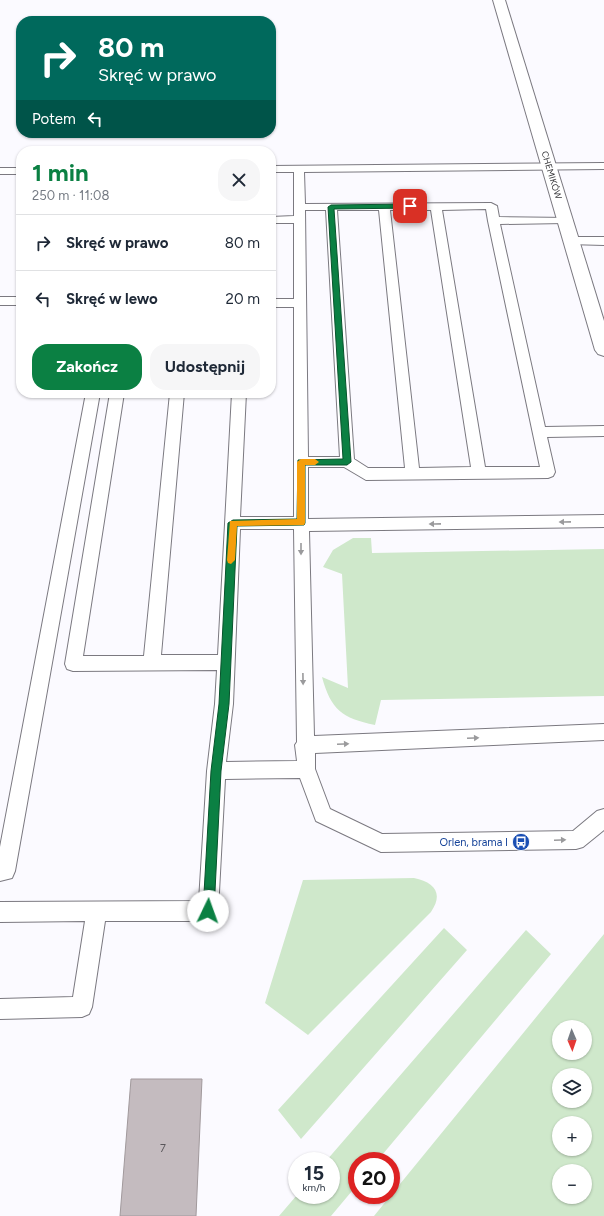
<!DOCTYPE html>
<html lang="pl">
<head>
<meta charset="utf-8">
<style>
	:root { --surface:#fff; --page:#f6f6f7; --text:#1f2937; --muted:#747a83; --line:#e0e1e3; --accent:#0b8043 }
	body { margin:0; font-family:Figtree,sans-serif; background:var(--page); color:var(--text); height:100vh; display:flex; flex-direction:column; font-size:15px; white-space:nowrap }
	* { box-sizing:border-box; margin:0 }
	p { font-size:13px; color:var(--muted) }
	.icon { flex:none; width:22px; height:22px; fill:none; stroke:currentColor; stroke-width:2; stroke-linecap:round; stroke-linejoin:round }
	.map { position:relative; flex:1; overflow:hidden }
	.drawer { position:absolute; left:16px; top:146px; width:260px; height:252px; display:flex; flex-direction:column; background:var(--surface); border-radius:16px; box-shadow:0 1px 3px #0004 }
	.drawer>* { flex:none }
	.hud { position:absolute; left:16px; top:16px; width:260px; height:122px; border-radius:16px; box-shadow:0 1px 3px #0004; background:#00695c; color:#fff; overflow:hidden }
	.needle { width:26px; rotate:178deg }
	.fabs { position:absolute; left:552px; top:1020px; display:grid; gap:8px }
	.fabs a { display:grid; place-items:center; width:40px; height:40px; border-radius:50%; background:var(--surface); box-shadow:0 1px 3px #0004; font-size:20px }
	.speed { position:absolute; left:288px; top:1152px; display:flex; gap:8px; font-size:20px; font-weight:700; text-align:center }
	.speed>* { display:grid; place-content:center; width:52px; height:52px; border-radius:50%; background:var(--surface); box-shadow:0 1px 3px #0004; line-height:1 }
	.speed small { font-size:10px; font-weight:400 }
	.speed .limit { border:6px solid #d22; background:#fff; color:#111 }
	.pin { position:absolute; display:grid; place-items:center; width:34px; height:34px; color:#fff; margin:-17px; border-radius:8px; box-shadow:0 2px 6px #0006 }
	.me { position:absolute; width:44px; margin:-22px; rotate:3deg; stroke-linejoin:round; filter:drop-shadow(0 0 3px #0008) }
	.turn { display:flex; align-items:center; gap:14px; height:84px; padding:0 16px; font-size:18px }
	.turn .icon { width:52px; height:52px; stroke-width:2.5 }
	.turn b { display:block; font-size:28px; line-height:34px }
	.then { display:flex; align-items:center; height:38px; padding:0 16px; background:#0003; gap:8px; font-size:15px }
	.round { display:grid; place-items:center; flex:none; width:42px; height:42px; border-radius:16px; background:var(--page) }
	.summary { display:flex; align-items:center; justify-content:space-between; height:68px; padding:0 16px }
	h1 { font-size:24px; font-weight:700; line-height:30px; color:var(--accent) }
	.cta { display:flex; gap:8px; margin-top:auto; padding:8px 16px }
	.cta a { flex:1; height:46px; border-radius:16px; background:var(--accent); color:#fff; font-size:16px; font-weight:700; line-height:46px; text-align:center }
	.cta a+a { background:var(--page); color:var(--text) }
	ul { padding:0; list-style:none }
	li { display:flex; align-items:center; gap:12px; height:56px; padding:0 16px; border-top:1px solid var(--line) }
	li div { flex:1 }
	li b { display:block; font-size:15px }
	li em { font-style:normal }
	.map>svg:first-child { display:block }
	.green { fill:#cfe8cb; fill-rule:evenodd }
	.building { fill:#c4bbbf; stroke:#a1999c }
	.lines { fill:none; stroke-linecap:round; stroke-linejoin:round }
	.service-casing { stroke:#7b7980; stroke-width:2 }
	.minor-casing { stroke:#7b7980; stroke-width:2 }
	.service { fill:#fff; fill-rule:evenodd }
	.minor { fill:#fff; fill-rule:evenodd }
	.oneway { fill:#9a9a9c }
	.route { fill:#0b8043; stroke:#07532c }
	.slow { fill:#f59e0b }
	.labels { text-anchor:middle; dominant-baseline:central; stroke-width:3; stroke-linejoin:round; paint-order:stroke }
	.far-street-label { font-size:9px; fill:#353538; stroke:#fff }
	.transit-label { font-size:11px; fill:#164399; stroke:#fff; text-anchor:end }
	.near-number-label { font-size:11px; fill:#59565a }
</style>
</head>
<body>
<div class="map">
<svg width="604" height="1216" viewBox="0 0 604 1216">
	<rect width="100%" height="100%" fill="#fbfaff"/>
	<path class="green" d="M353 538H371L372 553 604 549V696L381 700 375 725C342 718 331 710 322 677L348 688 342 574 323 567 333 550Z
		M414 878C434 882 444 893 431 912L308 1035 265 1003 303 880Z
		M444 928 467 950 301 1139 278 1110Z
		M526 930 551 954 377 1161H357V1185L331 1216H279L297 1195H331V1161H326Z
		M604 934V1216H374L391 1195ZM559 1027H585V1053H559ZM559 1075H585V1101H559ZM559 1123H585V1149H559ZM559 1171H585V1197H559Z"/>
	<path class="building" d="M131 1079H202L196 1216H120Z"/>
	<g class="lines">
		<defs>
			<path id="service" d="M604 163V169L304 172 305 204 491 203 497 206 499 217 569 218 571 220 569 222 565 223 500 224 545 427 604 426V436L547 437 555 472 553 476 548 478 366 480 344 467H308V519L604 515V527L309 531 314 736 604 724V740L315 753V769L330 809 382 834 573 831 597 811 604 809V830L583 847 576 849 381 852 316 821 300 778 225 779 218 911 215 918 208 921H105L92 1007 89 1014 82 1017 0 1019V999L73 997 85 921 0 922V902L199 901 207 771 215 704 217 670 73 671 67 669 65 664 110 393H124L83 656H144L170 393H184L161 655H218L232 393H246L240 517H294V307H271V299H294V223H271V217L294 216V172H271V166ZM486 209 488 221 540 467H485L442 210ZM305 210H326L340 457H308ZM337 210H379L405 468H368L354 459ZM390 210H431L471 467 419 468ZM240 529H294L297 742 295 745 297 761 226 762 233 704Z
				M0 168H21V174H0Z
				M572 237H604V245L568 244 566 241 568 238Z
				M0 297H21V305H0Z
				M86 393H100L15 871 12 878 0 881V847Z"/>
			<path id="minor" d="M493 0H505L604 321V356L598 354 595 350Z"/>
		</defs>
		<use href="#service" class="service-casing"/>
		<use href="#minor" class="minor-casing"/>
		<use href="#service" class="service"/>
		<use href="#minor" class="minor"/>
	</g>
	<defs><path id="oneway-solid" d="M-6-.8H1V-3.2L6.5 0L1 3.2V.8H-6Z"/></defs>
	<g class="oneway">
		<use href="#oneway-solid" transform="translate(565 522) rotate(179)"/>
		<use href="#oneway-solid" transform="translate(435 524) rotate(179)"/>
		<use href="#oneway-solid" transform="translate(301 549) rotate(90)"/>
		<use href="#oneway-solid" transform="translate(303 679) rotate(89)"/>
		<use href="#oneway-solid" transform="translate(473 738) rotate(-3)"/>
		<use href="#oneway-solid" transform="translate(343 744) rotate(-3)"/>
		<use href="#oneway-solid" transform="translate(560 840) rotate(-2)"/>
	</g>
	<path class="route" d="M410 204 413 205V208L334 209 351 462 347 465H305V523L304 525 237 526 229 704 221 771 214 911 212 915 208 917 204 915 203 911 211 771 219 704 228 523 233 520 297 519 298 460 343 459 328 207 331 205Z"/>
	<path class="slow" d="M301 459H315L319 462 315 465H305V523L304 525 237 526 235 560 231 564 228 563 227 560 230 521 297 519V462Z"/>
	<defs>
		<symbol id="bus-disc" viewBox="-11 -11 22 22"><circle r="9.5" fill="#1a4fb4" stroke="#fff"/><path d="M-5-6H5V4H4V6H2V4H-2V6H-4V4H-5ZM-3.5-4V0h7V-4ZM-3.5 1.2v1.5H-2V1.2ZM2 1.2v1.5H3.5V1.2Z" fill="#fff"/></symbol>
	</defs>
	<g fill-rule="evenodd">
		<use href="#bus-disc" x="511" y="832" width="20" height="20"/>
	</g>
	<g class="labels">
		<g class="far-street-label">
			<text transform="translate(552 175) rotate(73)">CHEMIKÓW</text>
		</g>
		<g class="transit-label">
			<text x="508" y="842">Orlen, brama I</text>
		</g>
		<g class="near-number-label">
			<text x="163" y="1148">7</text>
		</g>
	</g>
</svg>
<div class="fabs">
<a><svg class="needle" viewBox="-14 -14 28 28"><path d="M0-13l5 13h-10z" fill="#e53935"/><path d="M0 13l5-13h-10z" fill="#747a83"/></svg></a>
<a><svg class="icon" aria-label="layers" viewBox="0 0 24 24"><path d="M12 4l9 5-9 5-9-5zM3 14l9 5 9-5"/></svg></a>
<a>+</a>
<a>−</a>
</div>
<div class="speed"><div>15<small>km/h</small></div><div class="limit">20</div></div>
<div class="pin" style="left:410px;top:206px;background:#d93025"><svg class="icon" aria-label="arrive" viewBox="0 0 24 24"><path d="M6 21V4h12l-3 4 3 4H6"/></svg></div>
<svg class="me" style="left:208px;top:911px" viewBox="-20 -20 40 40"><circle r="19" fill="#fff"/><path d="M0-13L10 11 0 6-10 11z" fill="#0b8043"/></svg>
<div class="hud">
<div class="turn"><svg class="icon" aria-label="right" viewBox="0 0 24 24"><path d="M7 20v-9h11M14 6l5 5-5 5"/></svg><div><b>80 m</b>Skręć w prawo</div></div>
<div class="then">Potem<svg class="icon" aria-label="left" viewBox="0 0 24 24"><path d="M17 20v-9H6M10 6l-5 5 5 5"/></svg></div>
</div>
<section class="drawer">
<div class="summary"><div><h1>1 min</h1><p>250 m · 11:08</p></div><a class="round"><svg class="icon" aria-label="close" viewBox="0 0 24 24"><path d="M6 6l12 12M18 6L6 18"/></svg></a></div>
<ul>
<li><svg class="icon" aria-label="right" viewBox="0 0 24 24"><path d="M7 20v-9h11M14 6l5 5-5 5"/></svg><div><b>Skręć w prawo</b></div><em>80 m</em></li>
<li><svg class="icon" aria-label="left" viewBox="0 0 24 24"><path d="M17 20v-9H6M10 6l-5 5 5 5"/></svg><div><b>Skręć w lewo</b></div><em>20 m</em></li>
</ul>
<div class="cta"><a>Zakończ</a><a>Udostępnij</a></div>
</section>
</div>
</body>
</html>
